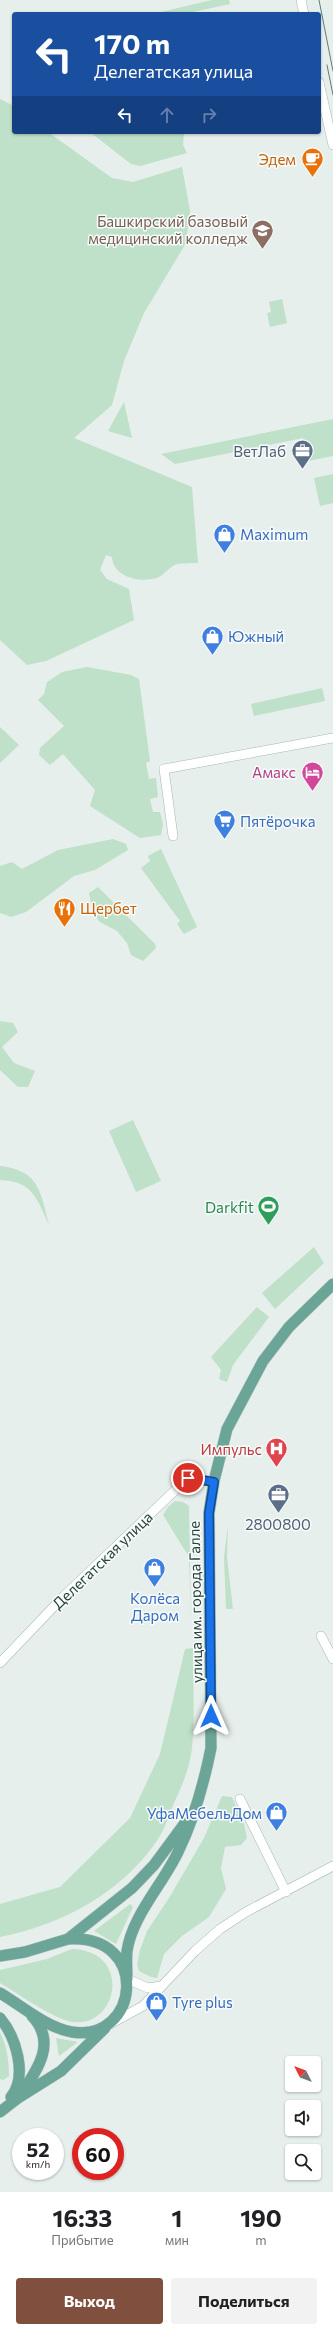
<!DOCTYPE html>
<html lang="ru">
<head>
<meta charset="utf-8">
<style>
	:root { --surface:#fff; --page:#f2f2f2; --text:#202124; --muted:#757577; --accent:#804f3e }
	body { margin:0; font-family:Commissioner,sans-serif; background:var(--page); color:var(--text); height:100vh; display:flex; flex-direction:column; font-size:15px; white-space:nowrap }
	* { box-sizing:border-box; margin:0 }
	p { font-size:13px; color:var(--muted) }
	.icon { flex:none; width:22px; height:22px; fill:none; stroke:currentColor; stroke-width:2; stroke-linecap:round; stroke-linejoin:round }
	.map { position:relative; height:2192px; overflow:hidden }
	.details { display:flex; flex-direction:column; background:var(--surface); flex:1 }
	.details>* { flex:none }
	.guide { position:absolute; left:12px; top:12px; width:309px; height:122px; border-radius:4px; box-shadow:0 1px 3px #0004; background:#1a4fa0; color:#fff; overflow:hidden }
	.needle { width:26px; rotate:312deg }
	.tools { position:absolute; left:285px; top:2056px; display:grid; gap:8px }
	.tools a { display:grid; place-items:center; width:36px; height:36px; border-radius:4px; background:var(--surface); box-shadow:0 1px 3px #0004; font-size:20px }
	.speed { position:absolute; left:12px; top:2128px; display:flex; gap:8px; font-size:20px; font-weight:700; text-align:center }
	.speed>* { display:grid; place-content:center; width:52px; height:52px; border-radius:50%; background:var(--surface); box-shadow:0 1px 3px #0004; line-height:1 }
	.speed small { font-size:10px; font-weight:400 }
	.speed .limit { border:6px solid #d22; background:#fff; color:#111 }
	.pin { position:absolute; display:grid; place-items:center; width:34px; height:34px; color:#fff; margin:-17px; border:2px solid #fff; border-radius:50%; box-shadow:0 1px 4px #0007 }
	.me { position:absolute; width:44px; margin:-22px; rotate:0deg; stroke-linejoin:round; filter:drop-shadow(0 0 3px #0008) }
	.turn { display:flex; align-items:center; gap:14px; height:84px; padding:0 16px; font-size:18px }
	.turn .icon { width:52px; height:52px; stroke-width:2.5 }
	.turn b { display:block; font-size:28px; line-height:34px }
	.lanes { display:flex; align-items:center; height:38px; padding:0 16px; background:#0003; justify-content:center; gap:20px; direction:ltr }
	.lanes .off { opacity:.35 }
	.eta { display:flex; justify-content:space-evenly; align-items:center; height:68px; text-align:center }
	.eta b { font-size:24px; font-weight:700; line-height:28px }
	.cta { display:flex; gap:8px; margin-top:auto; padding:8px 16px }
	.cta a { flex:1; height:46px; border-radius:4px; background:var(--accent); color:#fff; font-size:16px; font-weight:700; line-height:46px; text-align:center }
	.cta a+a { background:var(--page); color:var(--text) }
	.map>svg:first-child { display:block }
	.green { fill:#bfe0c9 }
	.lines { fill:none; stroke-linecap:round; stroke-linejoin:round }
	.minor-casing { stroke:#a8b8b3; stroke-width:10 }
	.major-casing { stroke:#c2cac8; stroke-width:12 }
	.minor { stroke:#fff; stroke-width:9 }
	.major { stroke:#6aa598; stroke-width:11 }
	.tram { stroke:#5f7d76; stroke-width:1 }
	.route-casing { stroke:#114b97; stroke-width:10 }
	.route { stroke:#1a73e8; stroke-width:7 }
	.labels { text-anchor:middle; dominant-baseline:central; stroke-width:3; stroke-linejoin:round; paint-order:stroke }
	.food-label { font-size:15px; fill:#c56008; stroke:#f7fbf9; text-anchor:end }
	.education-label { font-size:15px; fill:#785e54; stroke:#f7fbf9; text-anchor:end }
	.service-label { font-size:15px; fill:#4e5e75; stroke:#f7fbf9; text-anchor:end }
	.shop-label { font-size:15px; fill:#366cbe; stroke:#f7fbf9; text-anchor:start }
	.hotel-label { font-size:15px; fill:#b23c85; stroke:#f7fbf9; text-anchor:end }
	.leisure-label { font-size:15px; fill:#27864d; stroke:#f7fbf9; text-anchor:end }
	.health-label { font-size:15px; fill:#be3a42; stroke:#f7fbf9; text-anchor:end }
	.street-label { font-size:15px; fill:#24423b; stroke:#f7fbf9 }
</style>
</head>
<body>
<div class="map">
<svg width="333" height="2192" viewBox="0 0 333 2192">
	<rect width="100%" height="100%" fill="#e6efeb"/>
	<path class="green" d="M212 0H229L230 4 184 14H162L161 12Z
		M0 99 14 106V132H48L112 178 133 182 182 167 190 211 186 243 144 313 124 361 112 405 74 438 192 487 198 563C192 563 183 563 177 564 170 566 165 574 159 577 143 584 113 578 112 557L106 555 100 570 107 579 129 589 134 620 46 661 27 665 0 640Z
		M90 132H184L183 145 187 153 140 166 131 164Z
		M282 299 287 323 270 327 267 313 271 312 269 302Z
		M124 402 132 438 108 431Z
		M333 419V456L308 461 303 438 175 464 161 454Z
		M333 474V503L320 506 314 478Z
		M87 667 131 675 139 679 150 761 146 763 149 779 156 778 158 797 150 799 153 812H160L163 824 161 835 140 838 90 806 95 790 63 754 50 765 39 755 40 748 64 726 38 700 44 694 47 682 62 672Z
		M322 688 325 701 254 716 251 704Z
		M0 727 19 745 0 763Z
		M113 839 126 844 128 850 95 870 74 876 26 912 11 917 0 913V866L12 862 22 869 58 850Z
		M161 849 197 927 184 934 177 924 180 921 141 868 150 861 148 856Z
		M98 887 155 944 156 948 143 961 131 955 127 943 117 931 100 922 93 914 89 893Z
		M0 1021 13 1023 18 1032 2 1047 14 1063 35 1071 28 1087H18L0 1070Z
		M133 1120 161 1181 136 1192 109 1131Z
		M0 1166C40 1171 40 1191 49 1225 37 1199 33 1181 0 1180Z
		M314 1247 324 1263 275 1309 262 1293Z
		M257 1307 269 1317 233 1365 227 1382 219 1379 221 1370 211 1357Z
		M175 1501 183 1502 189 1506 191 1622 189 1557 163 1515 168 1507Z
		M228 1525 227 1557 233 1609H226L224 1557Z
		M193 1648C193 1681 195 1715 192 1748 190 1767 182 1786 174 1803 169 1815 165 1829 158 1839 123 1892 62 1925 0 1937V1904L60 1887 130 1818 160 1754 185 1649Z
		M222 1796 232 1797 244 1824 247 1838 241 1845 225 1847 221 1868 226 1889 209 1917 182 1936 164 1954 157 1978 151 1977 139 1971 137 1965 140 1950 147 1931 169 1898 204 1838Z
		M130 1904 133 1907 116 1944 94 1931Z
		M72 1949C133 1951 118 2028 73 2022 53 2019 19 1994 0 1983V1970L47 1959Z
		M0 2032C7 2047 9 2060 9 2076L3 2080 0 2079Z
		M56 2038 78 2042 59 2056Z"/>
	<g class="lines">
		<defs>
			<path id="minor" d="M301 0 304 14
				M319 82 333 145
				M173 836 164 769 333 738
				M321 1636 333 1659
				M0 1663 64 1596 188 1478 214 1481
				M240 1799 286 1892
				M127 1979 148 1988 161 1986
				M110 2024 143 2006 195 1951 220 1929 246 1912 333 1866"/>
			<path id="major" d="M0 1956 25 1952 68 1939 132 1888 154 1865 185 1823
				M127 1979C127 1970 126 1960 127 1951 132 1916 163 1884 178 1852 194 1819 204 1783 211 1748L209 1513 214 1481 227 1429 263 1361 289 1327 333 1284
				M0 1993C22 2006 47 2028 72 2032 139 2043 152 1934 68 1939
				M0 2018C16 2037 28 2076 11 2097
				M21 2094C38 2069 57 2042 32 2016
				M0 2112 18 2098 61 2071 105 2028"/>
		</defs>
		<use href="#minor" class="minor-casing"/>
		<use href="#major" class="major-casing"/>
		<use href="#minor" class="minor"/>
		<use href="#major" class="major"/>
		<path class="tram" d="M319 0 333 71
			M327 65 333 95"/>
	</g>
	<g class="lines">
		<defs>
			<path id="route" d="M188 1478 214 1482 209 1513 211 1716"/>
		</defs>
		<use href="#route" class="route-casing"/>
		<use href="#route" class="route"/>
	</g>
	<defs>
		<symbol id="cafe-pin" viewBox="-11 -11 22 30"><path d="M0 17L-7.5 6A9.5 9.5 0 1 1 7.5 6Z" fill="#e8710a" stroke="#f7fbf9"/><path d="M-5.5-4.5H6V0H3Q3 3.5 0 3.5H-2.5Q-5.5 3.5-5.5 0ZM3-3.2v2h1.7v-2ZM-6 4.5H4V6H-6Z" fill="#fff"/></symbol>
		<symbol id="university-pin" viewBox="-11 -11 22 30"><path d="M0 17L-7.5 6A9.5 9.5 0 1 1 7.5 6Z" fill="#8d6e63" stroke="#f7fbf9"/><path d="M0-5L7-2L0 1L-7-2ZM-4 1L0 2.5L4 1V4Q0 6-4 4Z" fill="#fff"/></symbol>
		<symbol id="office-pin" viewBox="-11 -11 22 30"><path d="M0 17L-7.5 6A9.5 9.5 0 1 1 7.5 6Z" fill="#5c6f8a" stroke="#f7fbf9"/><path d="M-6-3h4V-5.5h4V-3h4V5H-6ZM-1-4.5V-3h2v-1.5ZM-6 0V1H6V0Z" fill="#fff"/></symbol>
		<symbol id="shop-pin" viewBox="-11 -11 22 30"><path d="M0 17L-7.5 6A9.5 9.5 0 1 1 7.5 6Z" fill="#3f7fe0" stroke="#f7fbf9"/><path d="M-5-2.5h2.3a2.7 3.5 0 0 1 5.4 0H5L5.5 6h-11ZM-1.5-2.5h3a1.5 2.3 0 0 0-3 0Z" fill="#fff"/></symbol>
		<symbol id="hotel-pin" viewBox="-11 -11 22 30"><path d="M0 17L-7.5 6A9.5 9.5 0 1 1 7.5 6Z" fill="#d1479c" stroke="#f7fbf9"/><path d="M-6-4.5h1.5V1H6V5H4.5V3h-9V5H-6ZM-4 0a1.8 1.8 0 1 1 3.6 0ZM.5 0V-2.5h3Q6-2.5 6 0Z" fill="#fff"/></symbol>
		<symbol id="supermarket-pin" viewBox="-11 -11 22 30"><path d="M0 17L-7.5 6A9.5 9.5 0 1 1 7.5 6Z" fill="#3f7fe0" stroke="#f7fbf9"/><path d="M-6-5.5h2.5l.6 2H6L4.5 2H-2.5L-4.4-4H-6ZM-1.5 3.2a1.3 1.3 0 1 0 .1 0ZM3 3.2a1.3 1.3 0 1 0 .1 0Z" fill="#fff"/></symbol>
		<symbol id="restaurant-pin" viewBox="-11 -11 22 30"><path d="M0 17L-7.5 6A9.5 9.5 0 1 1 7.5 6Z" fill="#e8710a" stroke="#f7fbf9"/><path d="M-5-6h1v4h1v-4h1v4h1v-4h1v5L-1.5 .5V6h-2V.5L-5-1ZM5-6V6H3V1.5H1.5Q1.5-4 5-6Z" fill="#fff"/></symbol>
		<symbol id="stadium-pin" viewBox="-11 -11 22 30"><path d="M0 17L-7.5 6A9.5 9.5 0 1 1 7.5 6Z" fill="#2e9e5b" stroke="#f7fbf9"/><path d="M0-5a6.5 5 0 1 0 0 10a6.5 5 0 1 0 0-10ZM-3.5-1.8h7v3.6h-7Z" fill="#fff"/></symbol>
		<symbol id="hospital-pin" viewBox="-11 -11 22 30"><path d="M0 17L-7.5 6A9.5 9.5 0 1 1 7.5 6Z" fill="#e0444e" stroke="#f7fbf9"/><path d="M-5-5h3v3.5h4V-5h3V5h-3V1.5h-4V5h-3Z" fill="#fff"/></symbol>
	</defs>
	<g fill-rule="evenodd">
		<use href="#cafe-pin" x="300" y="146" width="25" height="34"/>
		<use href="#university-pin" x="250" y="218" width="25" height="34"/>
		<use href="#office-pin" x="290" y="438" width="25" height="34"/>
		<use href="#shop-pin" x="212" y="522" width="25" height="34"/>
		<use href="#shop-pin" x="200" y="624" width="25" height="34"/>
		<use href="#hotel-pin" x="300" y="760" width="25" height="34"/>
		<use href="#supermarket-pin" x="212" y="808" width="25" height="34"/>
		<use href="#restaurant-pin" x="52" y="896" width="25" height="34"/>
		<use href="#stadium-pin" x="256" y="1194" width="25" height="34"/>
		<use href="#hospital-pin" x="264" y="1436" width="25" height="34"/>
		<use href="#office-pin" x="266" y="1482" width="25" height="34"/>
		<use href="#shop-pin" x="142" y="1556" width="25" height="34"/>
		<use href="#shop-pin" x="264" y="1800" width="25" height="34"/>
		<use href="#shop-pin" x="144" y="1990" width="25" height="34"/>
	</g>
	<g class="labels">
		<g class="food-label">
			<text x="296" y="159">Эдем</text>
			<text x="80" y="908" text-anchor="start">Щербет</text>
		</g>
		<g class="education-label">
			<text x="248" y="221">Башкирский базовый<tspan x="248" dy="17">медицинский колледж</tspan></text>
		</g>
		<g class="service-label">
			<text x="286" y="451">ВетЛаб</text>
			<text x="278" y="1524" text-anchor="middle">2800800</text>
		</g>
		<g class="shop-label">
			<text x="240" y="534">Maximum</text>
			<text x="228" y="636">Южный</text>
			<text x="240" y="821">Пятёрочка</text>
			<text x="155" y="1598" text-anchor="middle">Колёса<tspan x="155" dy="17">Даром</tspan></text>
			<text x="262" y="1813" text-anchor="end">УфаМебельДом</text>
			<text x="172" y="2002">Tyre plus</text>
		</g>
		<g class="hotel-label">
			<text x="296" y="772">Амакс</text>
		</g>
		<g class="leisure-label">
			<text x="254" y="1207">Darkfit</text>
		</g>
		<g class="health-label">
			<text x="262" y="1449">Импульс</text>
		</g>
		<g class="street-label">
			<text transform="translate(102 1560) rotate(-44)">Делегатская улица</text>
			<text transform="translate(195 1602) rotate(-91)">улица им. города Галле</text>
		</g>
	</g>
</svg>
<div class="tools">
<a><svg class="needle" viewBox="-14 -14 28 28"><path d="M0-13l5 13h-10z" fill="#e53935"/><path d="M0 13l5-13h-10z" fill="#757577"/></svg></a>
<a><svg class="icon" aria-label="sound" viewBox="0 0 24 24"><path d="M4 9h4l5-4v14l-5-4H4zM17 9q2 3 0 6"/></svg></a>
<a><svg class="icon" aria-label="search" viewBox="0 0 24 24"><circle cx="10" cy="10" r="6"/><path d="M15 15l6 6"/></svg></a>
</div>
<div class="speed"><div>52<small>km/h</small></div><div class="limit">60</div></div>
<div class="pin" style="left:188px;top:1478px;background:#d93025"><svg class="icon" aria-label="arrive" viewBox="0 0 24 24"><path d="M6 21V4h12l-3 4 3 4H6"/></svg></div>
<svg class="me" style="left:211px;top:1716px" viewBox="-20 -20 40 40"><path d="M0-17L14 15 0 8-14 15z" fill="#1a73e8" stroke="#fff" stroke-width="4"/></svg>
<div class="guide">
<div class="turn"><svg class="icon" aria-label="left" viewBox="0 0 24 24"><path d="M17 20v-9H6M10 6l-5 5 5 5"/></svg><div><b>170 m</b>Делегатская улица</div></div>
<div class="lanes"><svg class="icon" aria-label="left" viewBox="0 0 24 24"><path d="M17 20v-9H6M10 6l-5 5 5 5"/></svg><svg class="icon off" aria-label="ahead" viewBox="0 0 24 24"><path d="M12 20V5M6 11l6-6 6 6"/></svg><svg class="icon off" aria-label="right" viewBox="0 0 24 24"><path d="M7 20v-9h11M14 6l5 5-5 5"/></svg></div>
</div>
</div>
<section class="details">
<div class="eta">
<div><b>16:33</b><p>Прибытие</p></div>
<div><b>1</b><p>мин</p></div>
<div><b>190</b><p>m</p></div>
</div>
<div class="cta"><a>Выход</a><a>Поделиться</a></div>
</section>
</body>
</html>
